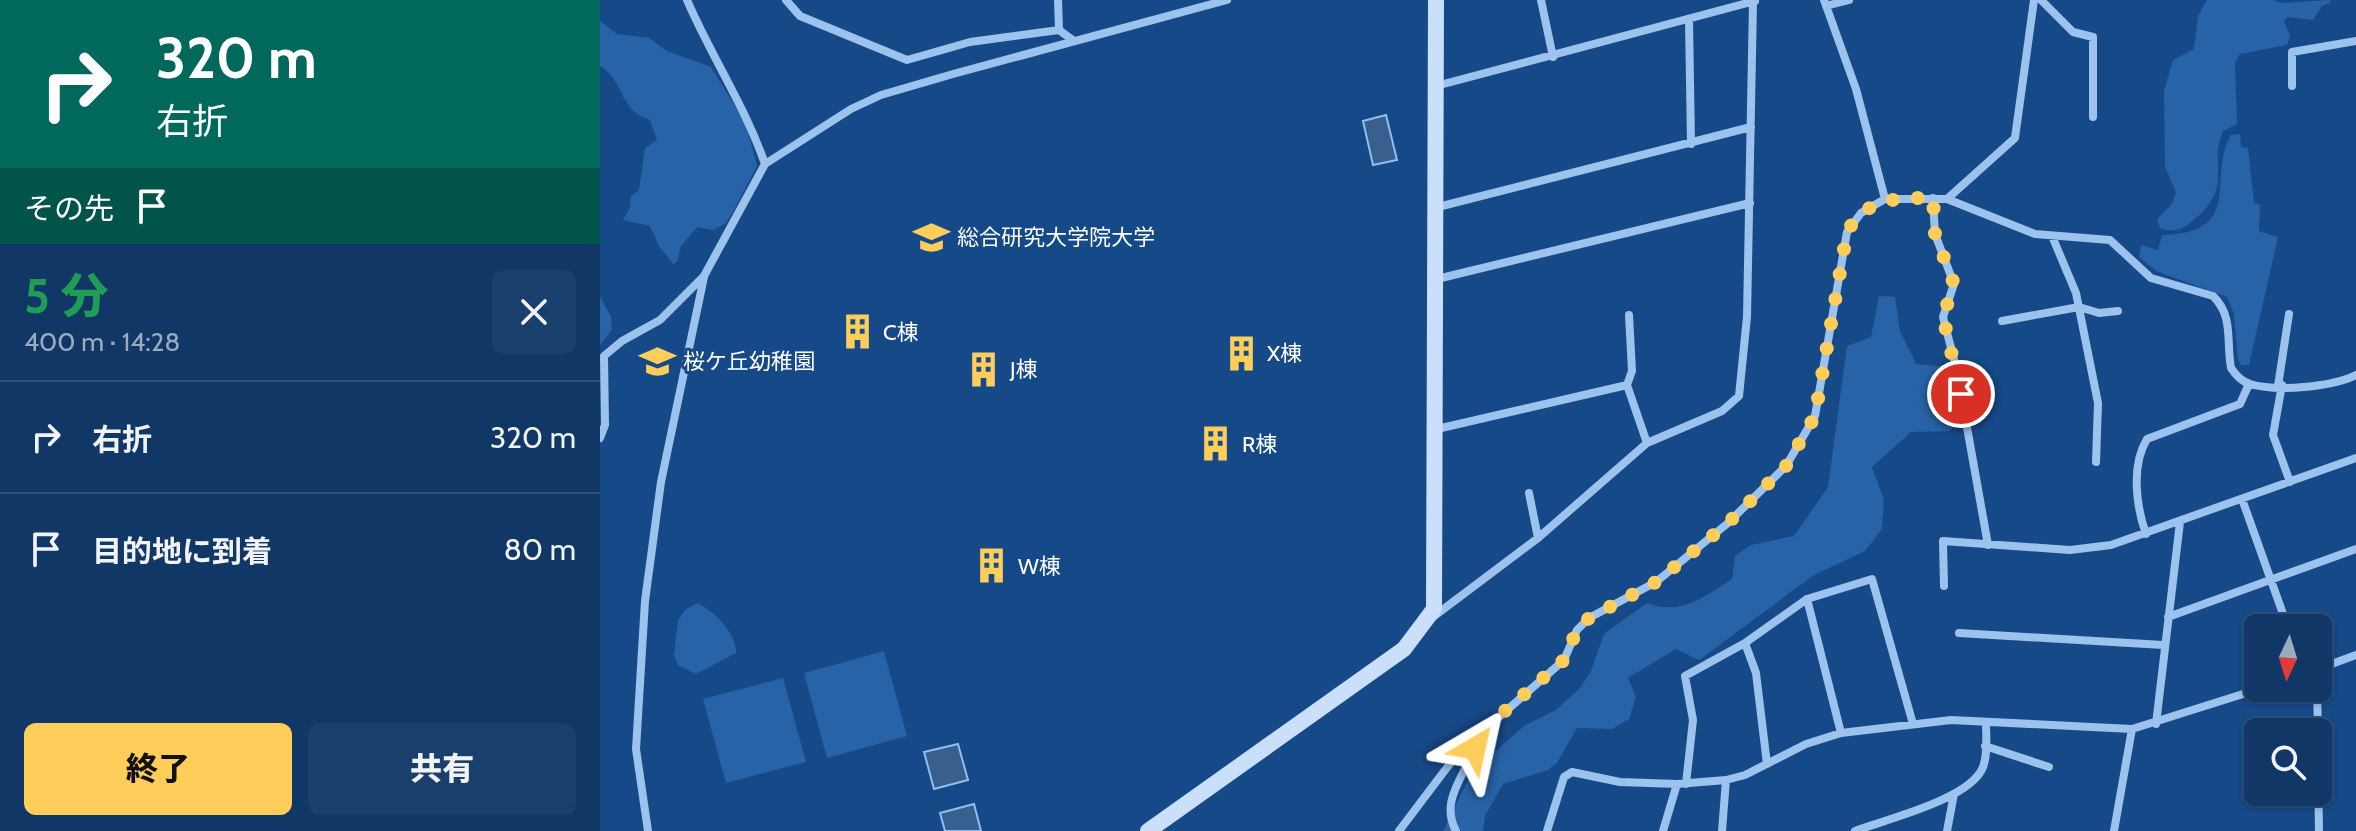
<!DOCTYPE html>
<html lang="ja">
<head>
<meta charset="utf-8">
<style>
	:root { --surface:#103766; --page:#193f6c; --text:#f1f3f6; --muted:#9cacbf; --line:#30517a; --accent:#ffcd5a }
	body { margin:0; font-family:Cabin,"Noto Sans JP",sans-serif; background:var(--page); color:var(--text); height:100vh; display:flex; flex-direction:column; font-size:30px; white-space:nowrap }
	* { box-sizing:border-box; margin:0 }
	p { font-size:26px; color:var(--muted) }
	.icon { flex:none; width:44px; height:44px; fill:none; stroke:currentColor; stroke-width:2; stroke-linecap:round; stroke-linejoin:round }
	.map { position:relative; flex:1; overflow:hidden }
	.side { display:flex; flex-direction:column; background:var(--surface); width:600px }
	.side>* { flex:none }
	.hud { background:#00695c; color:#fff; overflow:hidden }
	.needle { width:52px; rotate:184deg }
	.fabs { position:absolute; left:1644px; top:614px; display:grid; gap:16px }
	.fabs a { display:grid; place-items:center; width:88px; height:88px; border-radius:12px; background:var(--surface); box-shadow:0 2px 6px #0004,0 0 0 2px var(--line); font-size:40px }
	.pin { position:absolute; display:grid; place-items:center; width:68px; height:68px; color:#fff; margin:-34px; border:4px solid #fff; border-radius:50%; box-shadow:0 2px 8px #0007 }
	.me { position:absolute; width:88px; margin:-44px; rotate:36deg; stroke-linejoin:round; filter:drop-shadow(0 0 6px #0008) }
	.turn { display:flex; align-items:center; gap:28px; height:168px; padding:0 24px; font-size:36px }
	.turn .icon { width:104px; height:104px; stroke-width:2.5 }
	.turn b { display:block; font-size:56px; line-height:68px }
	.then { display:flex; align-items:center; height:76px; padding:0 24px; background:#0003; gap:16px; font-size:30px }
	.round { display:grid; place-items:center; flex:none; width:84px; height:84px; border-radius:12px; background:var(--page) }
	.head { display:flex; align-items:center; justify-content:space-between; height:136px; padding:0 24px }
	h1 { font-size:48px; font-weight:800; line-height:60px; color:#1e9e55 }
	.action { display:flex; gap:16px; margin-top:auto; padding:16px 24px }
	.action a { flex:1; height:92px; border-radius:12px; background:var(--accent); color:#111; font-size:32px; font-weight:800; line-height:92px; text-align:center }
	.action a+a { background:var(--page); color:var(--text) }
	ul { padding:0; list-style:none }
	li { display:flex; align-items:center; gap:24px; height:112px; padding:0 24px; border-top:2px solid var(--line) }
	li div { flex:1 }
	li b { display:block; font-size:30px }
	li em { font-style:normal }
	main { display:flex; flex:1; min-height:0 }
	.map>svg:first-child { display:block }
	.green { fill:#2863a7 }
	.water { fill:#395f8e; stroke:#8fbef1; stroke-width:2 }
	.lines { fill:none; stroke-linecap:round; stroke-linejoin:round }
	.street { stroke:#9cc2ee; stroke-width:8 }
	.secondary { stroke:#cadffa; stroke-width:16 }
	.route { stroke:#ffcd5a; stroke-width:14; stroke-dasharray:0 25.2 }
	.labels { text-anchor:middle; dominant-baseline:central; stroke-width:6; stroke-linejoin:round; paint-order:stroke }
	.poi-label { font-size:22px; fill:#fff; stroke:#164988; text-anchor:start }
</style>
</head>
<body>
<main>
<section class="side">
<div class="hud">
<div class="turn"><svg class="icon" aria-label="right" viewBox="0 0 24 24"><path d="M7 20v-9h11M14 6l5 5-5 5"/></svg><div><b>320 m</b>右折</div></div>
<div class="then">その先<svg class="icon" aria-label="arrive" viewBox="0 0 24 24"><path d="M6 21V4h12l-3 4 3 4H6"/></svg></div>
</div>
<div class="head"><div><h1>5 分</h1><p>400 m · 14:28</p></div><a class="round"><svg class="icon" aria-label="close" viewBox="0 0 24 24"><path d="M6 6l12 12M18 6L6 18"/></svg></a></div>
<ul>
<li><svg class="icon" aria-label="right" viewBox="0 0 24 24"><path d="M7 20v-9h11M14 6l5 5-5 5"/></svg><div><b>右折</b></div><em>320 m</em></li>
<li><svg class="icon" aria-label="arrive" viewBox="0 0 24 24"><path d="M6 21V4h12l-3 4 3 4H6"/></svg><div><b>目的地に到着</b></div><em>80 m</em></li>
</ul>
<div class="action"><a>終了</a><a>共有</a></div>
</section>
<div class="map">
<svg width="1756" height="831" viewBox="0 0 1756 831">
	<rect width="100%" height="100%" fill="#164988"/>
	<path class="green" d="M1607 0H1673L1682 3 1730 0V3L1722 6 1713 20 1687 17 1684 22 1690 35 1687 45 1640 54 1635 62 1637 124 1623 131C1607 168 1637 187 1590 223 1581 231 1571 232 1560 228L1557 219 1572 204 1576 192 1565 167 1564 91 1573 60 1594 49 1598 16Z
		M0 21 17 34 49 38 67 51 111 67 146 124 157 166 133 212 126 223 113 230 97 227 81 246 77 262 73 264 59 246 50 226 23 220 30 208 31 196 39 190 45 148 57 140 50 120C19 111 25 81 0 66Z
		M1640 134 1641 147 1648 148 1654 203 1660 205 1659 231 1678 237 1649 365H1641L1638 359 1634 314 1627 297 1556 271 1539 257 1541 245 1558 250 1562 235C1646 233 1606 178 1631 135Z
		M1279 296 1295 297 1300 331 1316 364 1346 367 1357 422 1350 431 1311 432 1272 467 1284 500 1282 529 1265 551 1214 575 1099 660 1076 649 1028 678 1036 697 1029 719 1012 729 977 728 957 763 948 770 903 784 885 816 883 831H843L872 772 924 726 956 710 980 688 991 671 1004 634 1047 603C1080 616 1104 597 1132 579L1135 556 1151 545 1194 536 1228 487 1247 346 1271 337Z
		M0 297 11 316 12 330 0 345Z
		M97 603C114 611 137 633 136 653L96 674 78 665 74 655 78 620 85 610Z
		M284 651 307 736 227 758 204 673Z
		M183 678 206 762 126 783 103 699Z"/>
	<path class="water" d="M786 115 797 160 773 165 763 121Z
		M358 744 368 780 334 789 324 752Z
		M374 804 381 831H345L340 813Z"/>
	<g class="lines">
		<path class="street" d="M87 0C111 56 145 106 165 164
			M186 0 200 16 307 60 370 42 459 30 474 41
			M458 0 459 30
			M941 0 953 57
			M1224 0 1256 89 1285 199
			M1441 0 1473 32 1493 37V117
			M1226 6 1249 0
			M1089 20 1091 144
			M836 86 1155 1
			M1692 86V52L1756 41
			M1333 198 1335 234 1354 284 1343 317 1357 371 1388 545
			M1347 199 1415 138 1434 0
			M838 207 1151 127
			M1452 236 1476 293 1498 403 1496 462
			M837 279 1150 203
			M1402 321 1479 307 1499 313 1518 311
			M1027 385 1032 371 1029 315
			M1682 385 1673 435 1690 482
			M1678 386 1689 314
			M837 429 1027 385 1047 443
			M0 438 5 425 4 356 22 341 60 320 104 276 165 164 251 109 281 95 353 74 627 0
			M929 493 938 538
			M1642 499 1688 628
			M1546 534C1536 506 1531 465 1547 439L1640 404 1649 384
			M1344 586 1343 541 1470 550 1511 545 1756 458
			M1207 599 1241 733
			M833 617 938 538 1047 443 1122 411 1139 396 1147 317 1153 2
			M1568 617 1756 549
			M1359 633 1563 645
			M1145 643 1156 673 1167 764
			M1718 669 1756 655
			M1717 688 1718 732
			M1556 724 1580 522
			M1385 746 1449 767
			M1718 768 1719 831
			M1086 784 1093 720 1085 676 1145 643 1207 599 1272 579 1313 724
			M48 831 36 749 45 601 61 482 104 277
			M799 831 858 753 964 660 977 630 989 618 1056 582 1128 523 1186 466 1215 416 1247 232 1261 213 1285 199H1347L1435 234 1510 240 1551 278 1613 296C1634 316 1626 342 1631 368 1635 374 1642 382 1650 384 1677 392 1731 387 1756 375
			M856 831C837 796 873 770 877 735
			M947 831 964 777 972 772 1020 782 1077 784 1126 780 1145 775 1206 744 1241 733 1351 720 1532 729 1662 688
			M1063 831 1077 784
			M1122 831 1126 780
			M1255 831C1287 819 1371 799 1383 767 1388 754 1386 736 1386 722
			M1347 831 1354 794
			M1514 831 1532 729"/>
		<path class="secondary" d="M548 831 804 649 834 609 836 0"/>
	</g>
	<g class="lines">
		<path class="route" d="M875 748 877 735 964 660 977 630 989 618 1056 582 1128 523 1186 466 1215 416 1247 232C1267 197 1297 198 1333 198L1335 234 1354 284 1343 317 1361 394"/>
	</g>
	<defs>
		<symbol id="university-bare" viewBox="-9 -9 18 18"><path d="M0-5L7-2L0 1L-7-2ZM-4 1L0 2.5L4 1V4Q0 6-4 4Z" fill="#ffcd5a" stroke="#164988" stroke-width="2.5" paint-order="stroke"/></symbol>
		<symbol id="building-bare" viewBox="-9 -9 18 18"><path d="M-4-6H4V6H1V3H-1V6H-4ZM-2.5-4.3h1.7v1.8h-1.7ZM.8-4.3h1.7v1.8H.8ZM-2.5-1h1.7V.8h-1.7ZM.8-1h1.7V.8H.8Z" fill="#ffcd5a" stroke="#164988" stroke-width="2.5" paint-order="stroke"/></symbol>
		<symbol id="school-bare" viewBox="-9 -9 18 18"><path d="M0-5L7-2L0 1L-7-2ZM-4 1L0 2.5L4 1V4Q0 6-4 4Z" fill="#ffcd5a" stroke="#164988" stroke-width="2.5" paint-order="stroke"/></symbol>
	</defs>
	<g fill-rule="evenodd">
		<use href="#university-bare" x="306" y="212" width="51" height="51"/>
		<use href="#building-bare" x="232" y="306" width="51" height="51"/>
		<use href="#building-bare" x="616" y="328" width="51" height="51"/>
		<use href="#school-bare" x="32" y="336" width="51" height="51"/>
		<use href="#building-bare" x="358" y="344" width="51" height="51"/>
		<use href="#building-bare" x="590" y="418" width="51" height="51"/>
		<use href="#building-bare" x="366" y="540" width="51" height="51"/>
	</g>
	<g class="labels">
		<g class="poi-label">
			<text x="357" y="237">総合研究大学院大学</text>
			<text x="283" y="332">C棟</text>
			<text x="667" y="353">X棟</text>
			<text x="83" y="361">桜ケ丘幼稚園</text>
			<text x="410" y="369">J棟</text>
			<text x="642" y="444">R棟</text>
			<text x="418" y="566">W棟</text>
		</g>
	</g>
</svg>
<div class="fabs">
<a><svg class="needle" viewBox="-14 -14 28 28"><path d="M0-13l5 13h-10z" fill="#e53935"/><path d="M0 13l5-13h-10z" fill="#9cacbf"/></svg></a>
<a><svg class="icon" aria-label="search" viewBox="0 0 24 24"><circle cx="10" cy="10" r="6"/><path d="M15 15l6 6"/></svg></a>
</div>
<div class="pin" style="left:1361px;top:394px;background:#d93025"><svg class="icon" aria-label="arrive" viewBox="0 0 24 24"><path d="M6 21V4h12l-3 4 3 4H6"/></svg></div>
<svg class="me" style="left:875px;top:748px" viewBox="-20 -20 40 40"><path d="M0-17L14 15 0 8-14 15z" fill="#ffcd5a" stroke="#fff" stroke-width="4"/></svg>
</div>
</main>
</body>
</html>
